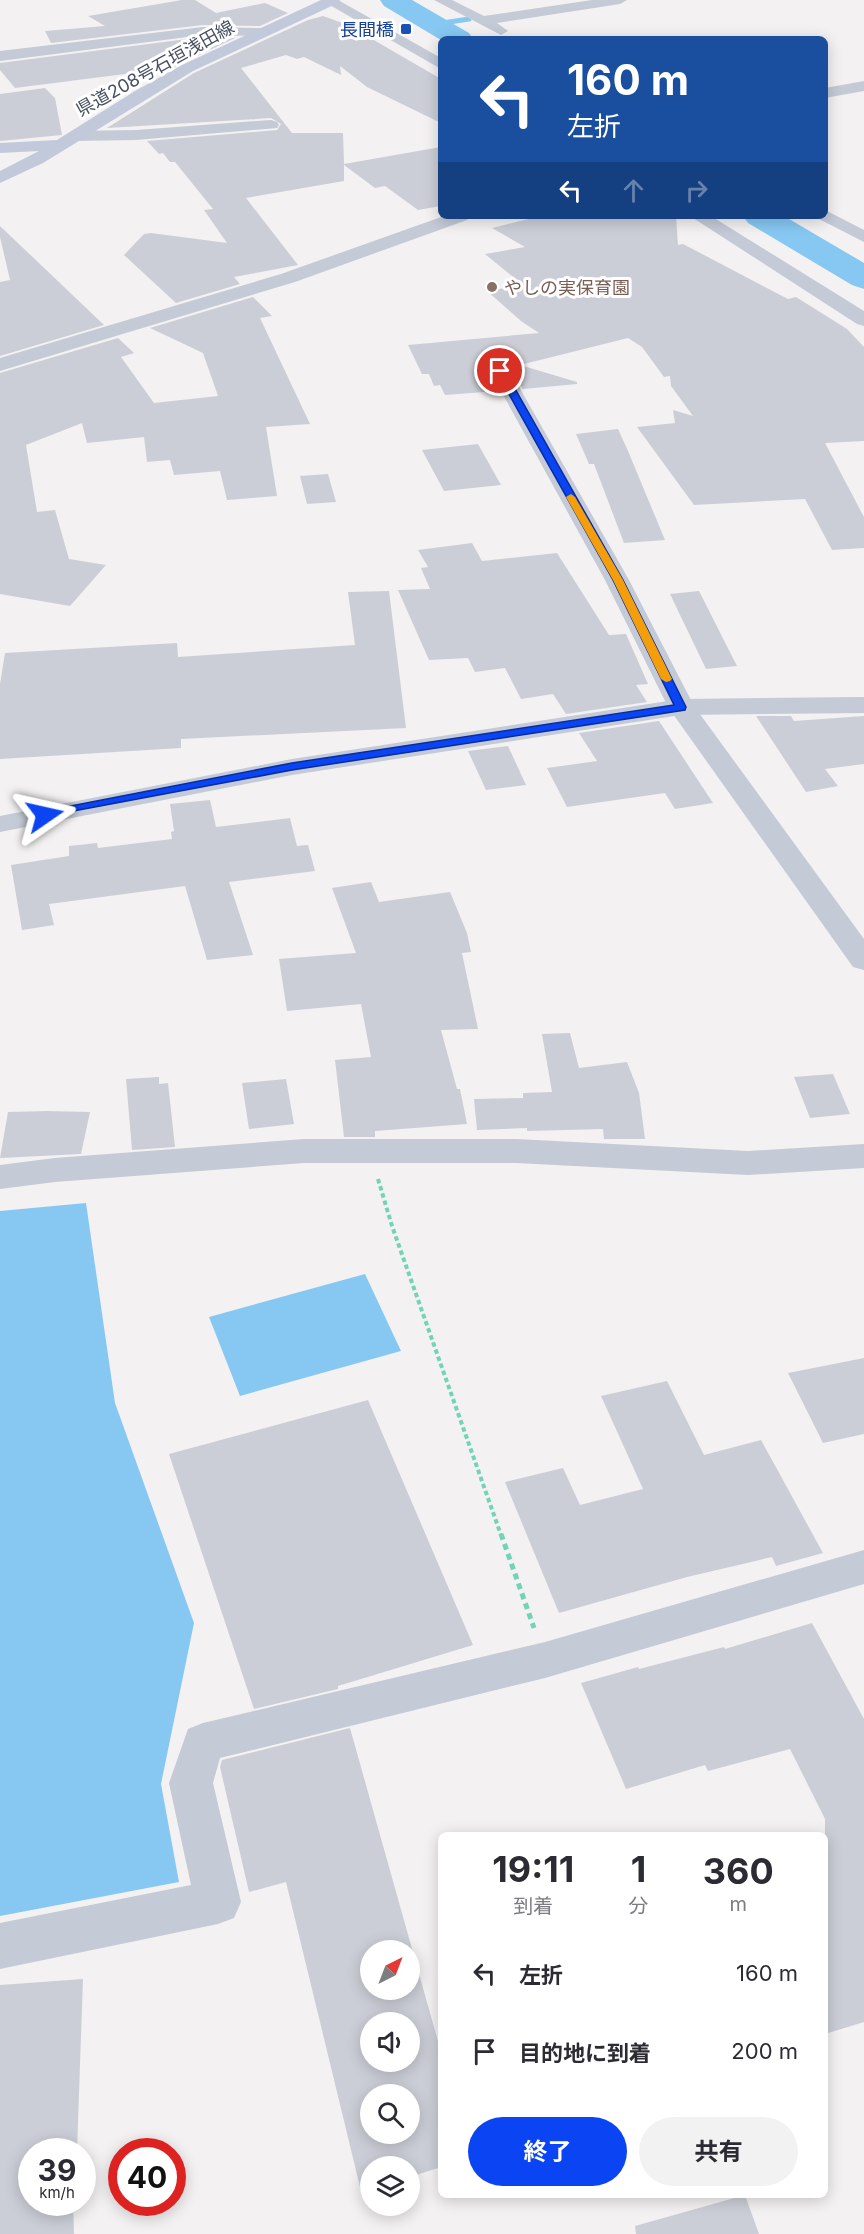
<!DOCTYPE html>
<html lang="ja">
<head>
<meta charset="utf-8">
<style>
	:root { --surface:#fff; --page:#f2f2f3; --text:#2b2b33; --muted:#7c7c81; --accent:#0b45f3 }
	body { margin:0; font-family:Inter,"Noto Sans JP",sans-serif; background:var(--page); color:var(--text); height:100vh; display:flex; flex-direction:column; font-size:22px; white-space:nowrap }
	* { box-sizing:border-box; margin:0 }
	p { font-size:20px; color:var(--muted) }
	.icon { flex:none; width:33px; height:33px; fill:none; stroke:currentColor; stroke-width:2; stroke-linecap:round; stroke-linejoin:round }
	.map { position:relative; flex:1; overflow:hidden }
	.side { position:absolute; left:438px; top:1832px; width:390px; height:366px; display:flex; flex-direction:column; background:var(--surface); border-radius:9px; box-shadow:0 3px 15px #0003 }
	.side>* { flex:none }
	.hud { position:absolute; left:438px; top:36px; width:390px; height:183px; border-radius:9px; box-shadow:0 3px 15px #0003; background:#1a4fa0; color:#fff; overflow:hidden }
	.needle { width:39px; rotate:42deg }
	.buttons { position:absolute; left:360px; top:1940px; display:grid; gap:12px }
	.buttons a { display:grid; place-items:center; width:60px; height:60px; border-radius:50%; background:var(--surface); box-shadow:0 3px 15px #0003; font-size:30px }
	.speed { position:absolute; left:18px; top:2138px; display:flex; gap:12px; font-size:30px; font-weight:700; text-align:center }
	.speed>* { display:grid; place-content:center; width:78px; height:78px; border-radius:50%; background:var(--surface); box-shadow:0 3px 15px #0003; line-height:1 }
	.speed small { font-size:15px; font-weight:400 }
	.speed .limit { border:9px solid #d22; background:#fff; color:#111 }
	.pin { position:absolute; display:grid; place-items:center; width:51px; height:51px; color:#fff; margin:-26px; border:3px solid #fff; border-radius:50%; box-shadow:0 2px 6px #0007 }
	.me { position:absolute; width:66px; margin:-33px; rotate:79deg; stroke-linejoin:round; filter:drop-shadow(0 0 4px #0008) }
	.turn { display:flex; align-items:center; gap:21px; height:126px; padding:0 30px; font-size:27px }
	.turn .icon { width:78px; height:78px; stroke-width:2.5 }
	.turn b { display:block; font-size:42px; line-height:51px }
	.lanes { display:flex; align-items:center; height:57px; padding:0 30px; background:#0003; justify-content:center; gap:30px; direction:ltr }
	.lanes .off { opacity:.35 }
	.eta { display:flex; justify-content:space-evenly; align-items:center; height:102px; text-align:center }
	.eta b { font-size:36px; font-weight:700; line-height:42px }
	.primary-button { display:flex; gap:12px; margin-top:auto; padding:12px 30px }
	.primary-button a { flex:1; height:69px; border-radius:36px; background:var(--accent); color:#fff; font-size:24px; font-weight:700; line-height:69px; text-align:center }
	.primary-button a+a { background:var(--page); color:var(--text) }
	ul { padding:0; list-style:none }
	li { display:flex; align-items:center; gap:18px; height:78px; padding:0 30px }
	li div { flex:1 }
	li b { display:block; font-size:22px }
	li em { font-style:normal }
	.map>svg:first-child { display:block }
	.water { fill:#87c8f3 }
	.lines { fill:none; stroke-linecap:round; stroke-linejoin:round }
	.stream { stroke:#87c8f3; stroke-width:5 }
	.river { fill:#87c8f3; fill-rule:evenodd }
	.building { fill:#ccced7; fill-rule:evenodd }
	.path-far1 { stroke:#72d4b6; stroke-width:4; stroke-dasharray:4.5 3; stroke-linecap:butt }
	.path { stroke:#72d4b6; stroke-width:5; stroke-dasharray:6 4.5; stroke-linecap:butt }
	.minor { fill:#c4cad6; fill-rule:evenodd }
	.tertiary { fill:#c4cad6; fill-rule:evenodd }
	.secondary { fill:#c2c9db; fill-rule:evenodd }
	.route { fill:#0b45f3; stroke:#072d9e; stroke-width:1.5 }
	.slow { fill:#f59e0b }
	.transit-dot { fill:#1a4fb4; stroke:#fff; stroke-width:2 }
	.education-dot { fill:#8d6e63; stroke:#fff; stroke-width:2 }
	.labels { text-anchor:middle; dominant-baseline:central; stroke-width:6; stroke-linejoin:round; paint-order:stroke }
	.far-transit-label { font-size:18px; fill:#164399; stroke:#fff; text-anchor:end }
	.far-street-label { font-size:18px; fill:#474f60; stroke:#fff }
	.far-education-label { font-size:18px; fill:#785e54; stroke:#fff; text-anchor:start }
</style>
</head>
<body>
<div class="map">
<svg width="864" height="2234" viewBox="0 0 864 2234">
	<rect width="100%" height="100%" fill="#f3f1f1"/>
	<path class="water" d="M86 1203 115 1403 194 1623 161 1784 179 1882 0 1916V1211Z
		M365 1274 401 1351 240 1396 209 1317Z"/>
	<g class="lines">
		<path class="stream" d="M436 24 469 19"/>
		<path class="river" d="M380 0H412L469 33 473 39 441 40 384 6Z
			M743 216H784L864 263V289L852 285 748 223Z"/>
	</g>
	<path class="building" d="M182 0H195L216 13 265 3 288 13 260 26 203 25 51 43 45 31 105 26 88 16Z
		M323 16 348 25 441 79V123L367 87 340 66 341 75 304 57 297 59 286 55 241 68 292 133H343L344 164 441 147V206L418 210 385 186 375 188 344 165V181L246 198 298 265 234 277 240 284 176 303 124 255 144 234 151 233 227 243 204 210 213 209 175 162H170L163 153 159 154 147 141 277 130 281 124 271 118 107 128 194 73 308 20Z
		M203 37 235 38 172 68 15 88 0 70V63Z
		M45 88 55 98 62 135 0 141V94Z
		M541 216H676L678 245 683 244 788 299 796 297 847 329 864 347V441L825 443 864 517V548L832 550 805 499 694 505 637 427 675 423 673 410 693 416 671 386 670 376 664 377 642 347 628 338 520 365 577 382V384L523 389 509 366 499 363 491 366 488 372 498 391 445 395 440 385 434 386 429 374H422L408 345 539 333 521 321 487 291 523 285 485 254 525 247 492 228Z
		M0 226 104 325 0 356V282L10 280 0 237Z
		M253 297 272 316 260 318 310 424 266 427 277 496 227 500 220 471 174 475 170 460 147 462 144 437 87 443 82 423 26 445 37 512 55 510 69 559 106 565 70 606 0 594V373L118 338 134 353 121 357 154 403 218 396 203 353 150 328Z
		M618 429 628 451 665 540 624 543 594 464H589L576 434Z
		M478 444 501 485 444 491 422 450Z
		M328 474 336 502 307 504 300 476Z
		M472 543 482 561 557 553 609 635 626 634 648 684 636 685 647 702 566 714 553 694 521 699 505 668 475 672 468 658 429 660 398 590 430 589 421 568 428 567 418 550Z
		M389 591 406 728 181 739V748L0 759V684L5 653 177 643 178 657 355 645 348 592Z
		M699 591 737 666 706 669 670 594Z
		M756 716H791L794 721 864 716V764L825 769 838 786 806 792Z
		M659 721 713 803 675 809 665 793 567 807 547 768 597 761 579 733Z
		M508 746 526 785 486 790 468 751Z
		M210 800 216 827 290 818 297 846 308 845 315 871 229 882 253 955 207 960 185 886 49 904 54 925 22 930 11 865 69 856V846L97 843 98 848 172 839 171 832 174 831 170 804Z
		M371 882 379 902 450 892 467 933 471 952 462 953 478 1029 441 1030 457 1089H460L467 1124 375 1131V1137H344L335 1060 371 1057 361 1004 287 1011 279 959 356 953 332 888Z
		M570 1033 579 1068 627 1062 639 1093 645 1139H604L603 1129 527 1131V1128L477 1130 474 1099 523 1098V1093L552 1092 542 1034Z
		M833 1074 850 1114 810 1118 794 1077Z
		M159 1077V1084L168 1083 175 1147 132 1150 126 1079Z
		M286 1079 294 1124 249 1129 242 1083Z
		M47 1111 90 1112 81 1154 0 1158 8 1112Z
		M864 1358V1434L823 1443 788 1373Z
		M667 1381 704 1455 761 1440 823 1553 776 1566 772 1557 687 1577 559 1613 505 1482 563 1468 580 1505 643 1489 601 1396Z
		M368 1400 473 1645 338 1686V1689L254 1709 169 1454Z
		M812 1623 864 1719V2022L825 2034V1819L790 1749 708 1771 705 1765 626 1789 581 1683 638 1667 639 1669 724 1647 725 1649Z
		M350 1728 441 2052V2167L410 2177V2166H370V2188L361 2191 286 1882 249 1892 220 1767 222 1760ZM370 1950H410V1989H370ZM370 2022H410V2061H370ZM370 2094H410V2133H370Z
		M83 1979 77 2151H32V2202H73L74 2234H0V1985Z
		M745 2195 759 2234H636L635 2226Z"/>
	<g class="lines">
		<path class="path-far1" d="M378 1179 392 1226 501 1535"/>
		<path class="path" d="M501 1534 534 1628"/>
		<path class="minor" d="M434 0H452L484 16 592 0H627L620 4 497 23 508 31 501 35Z
			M203 27 260 28 267 32 260 36 203 35 0 61V51Z
			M864 81V91L825 98V88Z
			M271 120 277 122 279 125 277 128 136 140 73 141 65 136 73 131 136 130Z
			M825 210 864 230V242L819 219 817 216H825Z
			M444 216H470L467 220 295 282 0 371V358L281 274Z
			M500 365 507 367 510 371 629 580 694 706 864 939V970L853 967 668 707 605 580 490 371 493 367Z
			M304 1139H516L748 1151 864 1144V1168L748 1175 516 1163H304L55 1182 0 1189V1165L55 1158Z
			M864 1550V1584L545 1678 220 1758 213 1783 241 1902 234 1918 218 1924 0 1969V1923L191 1885 169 1783 188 1729 203 1723 545 1642Z"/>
		<path class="tertiary" d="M321 0H338L441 58V69Z
			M690 216H711L864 311V326L857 324Z
			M864 697V713L681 715 292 775 0 832V816L292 759 681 699Z"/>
		<path class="secondary" d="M321 0H340L338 3 193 71 43 163 0 183V171L39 151 0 153V143L57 140 135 91 182 65Z"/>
	</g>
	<path class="route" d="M497 369 505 371 623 580 686 707 685 710 292 770 41 817V812L45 811 292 763 674 705 613 580 496 371Z"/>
	<path class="slow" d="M571 494 575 497 623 580 672 679 670 681 666 682 661 679 613 580 566 497Z"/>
	<rect class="transit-dot" x="400" y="23" width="12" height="12" rx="3"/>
	<circle class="education-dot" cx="492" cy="287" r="6"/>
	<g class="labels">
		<g class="far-transit-label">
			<text x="394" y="29">長間橋</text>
		</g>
		<g class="far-street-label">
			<text transform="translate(155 68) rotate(-29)">県道208号石垣浅田線</text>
		</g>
		<g class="far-education-label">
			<text x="504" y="287">やしの実保育園</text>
		</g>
	</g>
</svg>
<div class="buttons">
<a><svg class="needle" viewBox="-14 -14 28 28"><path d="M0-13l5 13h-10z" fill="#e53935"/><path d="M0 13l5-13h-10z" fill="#7c7c81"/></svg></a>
<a><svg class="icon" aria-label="sound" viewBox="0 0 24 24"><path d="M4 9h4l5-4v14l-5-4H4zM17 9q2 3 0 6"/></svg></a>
<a><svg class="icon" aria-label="search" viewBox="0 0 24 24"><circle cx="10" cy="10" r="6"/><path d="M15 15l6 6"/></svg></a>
<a><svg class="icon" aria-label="layers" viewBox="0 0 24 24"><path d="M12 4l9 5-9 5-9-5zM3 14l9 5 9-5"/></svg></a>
</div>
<div class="speed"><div>39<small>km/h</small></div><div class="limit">40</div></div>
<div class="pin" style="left:500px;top:371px;background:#d93025"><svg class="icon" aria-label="arrive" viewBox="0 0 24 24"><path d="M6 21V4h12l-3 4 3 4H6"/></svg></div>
<svg class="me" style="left:45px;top:815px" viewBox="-20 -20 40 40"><path d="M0-17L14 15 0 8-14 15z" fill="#0b45f3" stroke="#fff" stroke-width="4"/></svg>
<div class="hud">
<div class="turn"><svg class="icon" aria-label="left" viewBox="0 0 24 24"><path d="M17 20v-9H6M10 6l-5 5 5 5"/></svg><div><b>160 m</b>左折</div></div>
<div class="lanes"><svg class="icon" aria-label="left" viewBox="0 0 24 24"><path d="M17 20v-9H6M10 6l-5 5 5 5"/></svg><svg class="icon off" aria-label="ahead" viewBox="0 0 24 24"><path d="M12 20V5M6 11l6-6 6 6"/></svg><svg class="icon off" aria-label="right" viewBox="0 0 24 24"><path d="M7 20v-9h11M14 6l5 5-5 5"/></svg></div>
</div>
<section class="side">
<div class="eta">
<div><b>19:11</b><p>到着</p></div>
<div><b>1</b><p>分</p></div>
<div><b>360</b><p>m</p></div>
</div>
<ul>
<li><svg class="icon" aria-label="left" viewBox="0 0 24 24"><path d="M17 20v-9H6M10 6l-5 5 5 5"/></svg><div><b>左折</b></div><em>160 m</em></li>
<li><svg class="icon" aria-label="arrive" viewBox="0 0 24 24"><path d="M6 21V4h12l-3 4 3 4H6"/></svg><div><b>目的地に到着</b></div><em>200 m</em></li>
</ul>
<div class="primary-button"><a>終了</a><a>共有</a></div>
</section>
</div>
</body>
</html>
